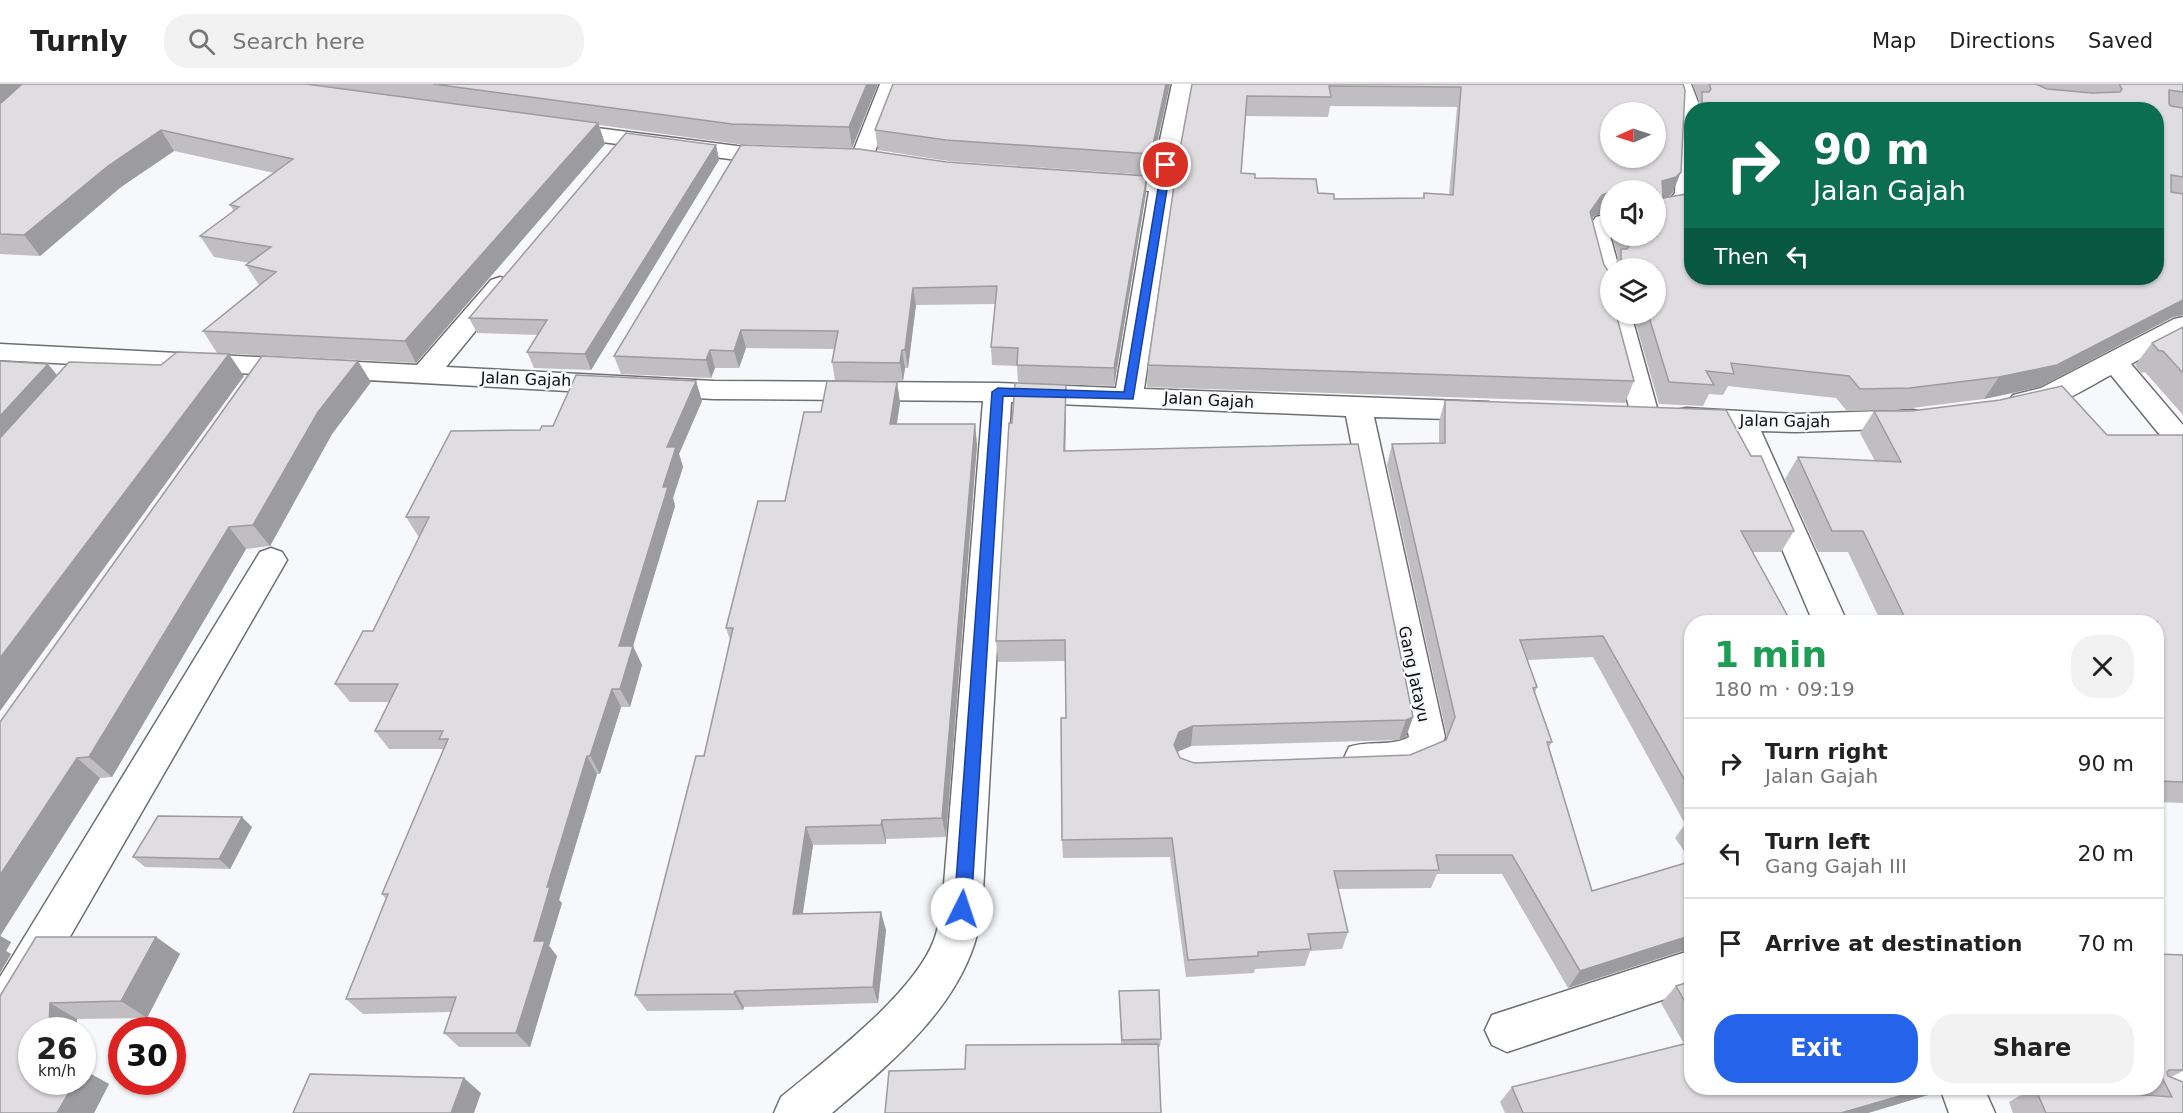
<!DOCTYPE html>
<html lang="en">
<head>
<meta charset="utf-8">
<style>
	:root { --surface:#fff; --page:#f2f2f2; --text:#222; --muted:#767676; --line:#e0e0e0; --accent:#2563eb }
	body { margin:0; font-family:"DejaVu Sans",sans-serif; background:var(--page); color:var(--text); height:100vh; display:flex; flex-direction:column; font-size:22px; white-space:nowrap }
	* { box-sizing:border-box; margin:0 }
	p { font-size:20px; color:var(--muted) }
	.icon { flex:none; width:33px; height:33px; fill:none; stroke:currentColor; stroke-width:2; stroke-linecap:round; stroke-linejoin:round }
	.map { position:relative; flex:1; overflow:hidden }
	.sheet { position:absolute; left:1684px; top:531px; width:480px; height:480px; display:flex; flex-direction:column; background:var(--surface); border-radius:24px; box-shadow:0 2px 4px #0004 }
	.sheet>* { flex:none }
	.banner { position:absolute; left:1684px; top:18px; width:480px; height:183px; border-radius:24px; box-shadow:0 2px 4px #0004; background:#0b6e4f; color:#fff; overflow:hidden }
	.needle { width:39px; rotate:267deg }
	.controls { position:absolute; left:1600px; top:18px; display:grid; gap:12px }
	.controls a { display:grid; place-items:center; width:66px; height:66px; border-radius:50%; background:var(--surface); box-shadow:0 2px 4px #0004; font-size:30px }
	.speed { position:absolute; left:18px; top:933px; display:flex; gap:12px; font-size:30px; font-weight:700; text-align:center }
	.speed>* { display:grid; place-content:center; width:78px; height:78px; border-radius:50%; background:var(--surface); box-shadow:0 2px 4px #0004; line-height:1 }
	.speed small { font-size:15px; font-weight:400 }
	.speed .limit { border:9px solid #d22; background:#fff; color:#111 }
	.pin { position:absolute; display:grid; place-items:center; width:51px; height:51px; color:#fff; margin:-26px; border:3px solid #fff; border-radius:50%; box-shadow:0 2px 6px #0007 }
	.me { position:absolute; width:66px; margin:-33px; rotate:4deg; stroke-linejoin:round; filter:drop-shadow(0 0 4px #0008) }
	.turn { display:flex; align-items:center; gap:21px; height:126px; padding:0 30px; font-size:27px }
	.turn .icon { width:78px; height:78px; stroke-width:2.5 }
	.turn b { display:block; font-size:42px; line-height:51px }
	.then { display:flex; align-items:center; height:57px; padding:0 30px; background:#0003; gap:12px; font-size:22px }
	.round { display:grid; place-items:center; flex:none; width:63px; height:63px; border-radius:24px; background:var(--page) }
	.headline { display:flex; align-items:center; justify-content:space-between; height:102px; padding:0 30px }
	h1 { font-size:36px; font-weight:700; line-height:45px; color:#1e9e55 }
	.cta { display:flex; gap:12px; margin-top:auto; padding:12px 30px }
	.cta a { flex:1; height:69px; border-radius:24px; background:var(--accent); color:#fff; font-size:24px; font-weight:700; line-height:69px; text-align:center }
	.cta a+a { background:var(--page); color:var(--text) }
	ul { padding:0; list-style:none }
	li { display:flex; align-items:center; gap:18px; height:90px; padding:0 30px; border-top:2px solid var(--line) }
	li div { flex:1 }
	li b { display:block; font-size:22px }
	li em { font-style:normal }
	header { display:flex; align-items:center; gap:36px; box-sizing:border-box; height:84px; padding:0 30px; background:var(--surface); border-bottom:2px solid var(--line) }
	header strong { font-size:28px }
	nav { display:flex; gap:33px; margin-inline-start:auto; font-size:21px }
	.search { width:420px; height:54px; background:var(--page); display:flex; align-items:center; gap:15px; box-sizing:border-box; padding:0 21px; border-radius:24px; color:var(--muted); font-size:22px }
	.map>svg:first-child { display:block }
	.lines { fill:none; stroke-linecap:round; stroke-linejoin:round }
	.minor-casing { stroke:#6e6f72; stroke-width:3 }
	.minor { fill:#fff; fill-rule:evenodd }
	.wall { fill:#c0bec1; fill-rule:evenodd }
	.shaded-wall { fill:#9c9b9d }
	.building { fill:#dfdde0; stroke:#9c9b9d; stroke-width:1.5; fill-rule:evenodd }
	.route { fill:#2563eb; stroke:#184099; stroke-width:1.5 }
	.labels { text-anchor:middle; dominant-baseline:central; stroke-width:4.5; stroke-linejoin:round; paint-order:stroke }
	.street-label { font-size:16px; fill:#0c0d0e; stroke:#f7f8fb }
</style>
</head>
<body>
<header>
<strong>Turnly</strong>
<div class="search"><svg class="icon" aria-label="search" viewBox="0 0 24 24"><circle cx="10" cy="10" r="6"/><path d="M15 15l6 6"/></svg>Search here</div>
<nav><a>Map</a><a>Directions</a><a>Saved</a></nav>
</header>
<div class="map">
<svg width="2183" height="1029" viewBox="0 0 2183 1029">
	<rect width="100%" height="100%" fill="#f7f8fb"/>
	<g class="lines">
		<defs>
			<path id="minor" d="M880 0H900L873 73 870 78 862 80 854 78 851 73Z
				M1172 0H1192L1174 101 1144 305 1488 318 1498 320 1502 327 1498 334 1488 336 1374 333 1445 653 1436 675C1408 688 1379 695 1349 685L1344 674 1349 663C1368 656 1392 663 1409 653L1346 332 1011 318 982 825C980 837 978 849 974 861 950 932 887 982 832 1029H774L781 1013C826 976 914 910 934 856 938 846 939 835 942 825L983 317 714 315 0 276V260L417 281 491 196 500 193 509 196 513 201 446 283 714 297 998 299 1116 304 1149 107 1093 102 1090 97 1093 92 1101 90 1152 93Z
				M1671 0H1691L1701 26H1692V119L1685 127 1656 133V119L1669 116 1675 109 1680 26Z
				M558 39 737 62 789 65 792 70 789 75 781 77 737 76 550 51 547 46 550 41Z
				M1611 129 1609 148 1619 184H1611V210L1602 207 1598 202 1585 148 1596 133Z
				M1609 224H1611V230H1631L1659 331 1655 338 1645 340 1635 338 1631 331 1605 230Z
				M2183 233V252L2131 280 2183 341V370L2173 367 2111 291C2082 306 2047 332 2013 323L2009 317 2013 311 2041 304 2174 235Z
				M1686 324 1795 330 1913 326 1923 328 1927 335 1923 342 1913 344 1795 348 1761 347 1847 538H1813L1731 345 1676 340 1672 333 1676 326Z
				M271 464 282 468 287 476 15 948 0 954V893L260 468Z
				M1692 866V906L1507 968 1492 961 1485 946 1492 931Z
				M2157 968 2183 970V1014L2157 1012 2141 1006 2140 1004H2157Z
				M1940 1004H1984L1995 1029H1949Z"/>
		</defs>
		<use href="#minor" class="minor-casing"/>
		<use href="#minor" class="minor"/>
	</g>
	<path class="wall" d="M0 0H878L852 64 737 60 599 41 605 60 416 279 217 269 203 247 259 201 246 181 250 179 214 173 200 152 234 127 230 121 274 89 174 67 121 103 40 172 0 170Z
		M1170 0 1150 91 948 77 878 66 875 46Z
		M1192 0H1683L1673 108 1669 113 2157 26H1695L1699 16 1692 0H2183V231L2173 233 2040 303 1984 315 1896 326 1847 327 1836 314 1728 302 1723 311 1709 310 1703 322 1659 320 1633 230H1656V184H1614L1618 173 1612 152H1656V106H1611V127L1594 132 1592 135 1611 230 1634 297 1625 319 1147 303 1148 281ZM1330 22 1457 23 1449 110 1424 109 1423 114 1334 115 1318 109 1255 94 1241 89 1246 32 1328 33Z
		M716 61 719 76 591 286 534 284 527 268 538 251 477 249 469 234Z
		M946 78 1147 92 1146 109 1114 302 1018 299 1017 282 992 281 991 263 995 220 916 221 908 284H905L903 297 835 296 832 278 834 265 746 264 739 284H715L711 294 621 290 614 272Z
		M2183 243V331L2145 288 2141 289 2135 281 2152 259Z
		M696 297 702 317 679 370 683 383 673 414 675 422 633 562 642 581 630 623H621L600 690H597L559 816 562 819 549 862 557 872 530 963H459L444 949 451 928 363 930 346 915 386 815 382 810 444 665H389L375 647 389 618H350L335 600 373 547 420 452H418L406 433 540 346Z
		M371 298 332 350 270 462 246 465 112 693 100 694 0 852 11 858 6 867 11 870 0 889V638Z
		M897 298 900 319 897 340H975L977 361 946 753 886 755V760L813 761 803 829 886 846 878 919 744 923 743 926 647 927 635 911 704 672 730 556 726 544 785 417 821 328Z
		M1066 301 1065 367 1413 633 1406 653 1399 656 1191 662 1177 668 1180 674 1194 679 1410 671 1446 656 1447 653 1387 381 1392 360 1439 359V337L1445 316 1751 372 1794 447 1781 468H1753L1692 538V864L1568 904 1502 790H1437L1431 804 1338 805 1348 848 1342 865 1310 867 1305 882 1255 885 1254 889 1186 893 1170 773 1063 774 1062 756 1066 634 1065 577 998 578 996 557 1012 339ZM1593 573 1685 740 1675 754 1691 777 1592 807 1549 663 1552 658 1535 609 1537 603 1527 576Z
		M1874 327 2107 351H2183V719L2157 718V538H1881L1848 468H1818L1785 395 1798 373 1875 377 1860 349Z
		M252 743 230 785 145 783 133 773Z
		M156 853 180 870 147 934 77 935V946H32L82 998V985L109 1000 94 1029H0V912Z
		M2157 870 2183 871V987L2171 993 2183 1029H2013L2009 1018 2033 1004H2047L2133 1010 2130 1004H2157Z
		M1692 897V1004L1938 1008 1868 1029H1505L1500 1018 1512 1003 1684 960 1661 919 1676 902Z
		M1119 907 1161 955 1160 963 1121 960Z"/>
	<path class="shaded-wall" d="M0 0H29L0 24Z
		M867 0H878L852 64 849 43Z
		M1166 0H1170L1150 91 1151 70Z
		M598 39 605 60 416 279 405 257Z
		M161 46 174 67 121 103 40 172 24 151 108 82Z
		M716 61 719 76 591 286 585 270Z
		M1681 88 1673 108 1668 114 1656 117 1662 97Z
		M1147 92 1146 109 1114 302V284Z
		M1611 108 1610 127 1594 132 1583 149 1590 128 1602 111Z
		M913 204 916 221 908 284 905 266Z
		M2183 216V231L2173 233 2040 303 1984 315 1999 293Z
		M741 246 746 264 739 284 734 267Z
		M710 266 715 284 711 294 706 276Z
		M902 266 905 284 903 297 900 279Z
		M229 270 244 292 0 627V574Z
		M358 277 371 298 332 350 270 462 253 441 318 328Z
		M48 280 57 291 0 354V332Z
		M696 297 702 317 679 370 683 383 673 414 675 422 633 562 642 581 630 623 620 605 619 562 663 403 667 363Z
		M897 298 900 319 893 361 890 340Z
		M1066 301V323L1065 388 1064 367Z
		M975 340 977 361 946 753 942 734Z
		M229 443 246 465 112 693 89 673Z
		M612 605 621 623 600 690 590 672Z
		M1413 633 1406 653 1399 656 1406 636Z
		M1193 642 1191 662 1177 668 1174 661 1179 648Z
		M587 672 597 690 559 816 562 819 549 862 557 872 530 963 516 949 534 857 547 803Z
		M77 674 100 694 0 852 11 858 6 867 11 870 0 889V791Z
		M242 733 252 743 230 785 219 775Z
		M882 736 886 755V760L881 741Z
		M806 743 813 761 800 847 793 830Z
		M881 828 886 846 878 919 873 903Z
		M1692 851 1691 864 1568 904 1580 887Z
		M156 853 180 870 147 934 121 917Z
		M735 907 744 923 743 926 734 910Z
		M50 919 77 935V946H49Z
		M82 985 109 1000 94 1029H57L74 998H82Z
		M464 994 481 1009 474 1029H451Z
		M1927 1004H1945L1938 1008 1868 1029H1841Z"/>
	<path class="building" d="M22 0H306L598 39 405 257 203 247 276 188 246 181 271 163 200 152 239 123 230 121 293 75 161 46 108 82 24 151 0 150V20Z
		M433 0H867L849 43 732 40Z
		M893 0H1166L1151 70 946 56 875 46Z
		M1192 0H1683L1685 6 1681 88 1676 93 1662 97 1663 114 1692 109V194H2157V26H1702V8H1709L1711 5 1709 0H2036L2047 5 2092 9 2120 8 2122 5 2119 0H2183V8L2169 6V20L2171 22 2183 24V93L2171 91V108L2183 110V216L2057 281 1999 293 1910 304 1860 305 1849 292 1731 279 1734 290 1706 287 1714 301 1669 298 1648 230H1656V184H1621V165H1627L1629 162 1626 152H1656V106H1611V108L1602 111 1590 128 1604 181 1609 188H1611V230H1616L1634 297 1148 281 1177 81ZM1329 2 1461 3 1453 111 1424 109V114L1334 115V110L1318 109 1316 95 1255 94V90L1241 89 1247 12 1331 13ZM1611 28H1656V74H1611Z
		M626 49 716 61 585 270 527 268 547 236 469 234Z
		M741 61 859 65 946 78 1147 92 1114 284 1017 281 1018 264 991 263 997 202 913 204 905 266H902L900 279 832 278 838 247 741 246 734 267 710 266 706 276 614 272Z
		M2183 243V289L2163 267H2159L2152 259Z
		M177 268 229 270 0 574V354L69 278 161 281Z
		M262 272 358 277 318 328 253 441 229 443 89 673 77 674 0 791V638Z
		M0 277 48 280 0 332Z
		M576 291 696 297 667 363H676L663 403H668L619 562H633L620 605H612L590 672H587L547 803H550L534 857H545L516 949H444L456 913 346 915 388 810H382L448 655H439L443 647H375L398 600H335L363 547H373L429 433H406L451 347 540 346 542 342H553Z
		M827 297 897 298 890 340H975L942 734 882 736 881 741 806 743 793 830 881 828 873 903 735 907 734 910 635 911 696 672H704L733 544H726L758 417H785L804 328H821Z
		M1015 299 1066 301 1064 367 1358 360 1413 633 1406 636 1193 642 1179 648 1174 661 1180 674 1194 679 1410 671 1446 656 1455 633 1392 360 1445 359V316L1726 326 1751 372H1761L1794 447H1741L1791 538H1692V709L1603 552 1520 556 1537 603 1533 604 1552 658H1547L1592 807 1692 777V851L1580 887 1512 771H1436L1439 786 1334 787 1348 848 1308 850 1311 865 1258 868V872L1188 876 1172 754 1062 756 1061 634H1066L1065 556 996 557 1009 339H1012Z
		M2062 302 2107 351H2183V698L2157 697V538H1907L1863 447H1832L1798 373 1901 378 1874 327H1911L2000 316Z
		M158 732 242 733 219 775 133 773Z
		M36 853H156L121 917 50 919 49 946H32V998H75L57 1029H0V912Z
		M2157 870 2183 871V986H2169L2167 988 2168 992 2183 998V1029H2046L2035 1004H2047L2172 1013 2157 984Z
		M1692 897V930L1676 902Z
		M1159 906 1161 955 1122 956 1119 907Z
		M1692 958V1004H1927L1841 1029H1523L1512 1003Z
		M1158 960 1161 1029H885L889 987 965 985 966 961Z
		M310 990 464 994 451 1029H293Z"/>
	<path class="route" d="M1166 78 1171 81 1133 315 1003 312 971 825 968 830 962 833 956 830 954 825 992 308 998 304 1124 308 1162 81Z"/>
	<g class="labels">
		<g class="street-label">
			<text transform="translate(526 295) rotate(2)">Jalan Gajah</text>
			<text transform="translate(1209 316) rotate(3)">Jalan Gajah</text>
			<text transform="translate(1785 337) rotate(1)">Jalan Gajah</text>
			<text transform="translate(1414 590) rotate(78)">Gang Jatayu</text>
		</g>
	</g>
</svg>
<div class="controls">
<a><svg class="needle" viewBox="-14 -14 28 28"><path d="M0-13l5 13h-10z" fill="#e53935"/><path d="M0 13l5-13h-10z" fill="#767676"/></svg></a>
<a><svg class="icon" aria-label="sound" viewBox="0 0 24 24"><path d="M4 9h4l5-4v14l-5-4H4zM17 9q2 3 0 6"/></svg></a>
<a><svg class="icon" aria-label="layers" viewBox="0 0 24 24"><path d="M12 4l9 5-9 5-9-5zM3 14l9 5 9-5"/></svg></a>
</div>
<div class="speed"><div>26<small>km/h</small></div><div class="limit">30</div></div>
<div class="pin" style="left:1166px;top:81px;background:#d93025"><svg class="icon" aria-label="arrive" viewBox="0 0 24 24"><path d="M6 21V4h12l-3 4 3 4H6"/></svg></div>
<svg class="me" style="left:962px;top:825px" viewBox="-20 -20 40 40"><circle r="19" fill="#fff"/><path d="M0-13L10 11 0 6-10 11z" fill="#2563eb"/></svg>
<div class="banner">
<div class="turn"><svg class="icon" aria-label="right" viewBox="0 0 24 24"><path d="M7 20v-9h11M14 6l5 5-5 5"/></svg><div><b>90 m</b>Jalan Gajah</div></div>
<div class="then">Then<svg class="icon" aria-label="left" viewBox="0 0 24 24"><path d="M17 20v-9H6M10 6l-5 5 5 5"/></svg></div>
</div>
<section class="sheet">
<div class="headline"><div><h1>1 min</h1><p>180 m · 09:19</p></div><a class="round"><svg class="icon" aria-label="close" viewBox="0 0 24 24"><path d="M6 6l12 12M18 6L6 18"/></svg></a></div>
<ul>
<li><svg class="icon" aria-label="right" viewBox="0 0 24 24"><path d="M7 20v-9h11M14 6l5 5-5 5"/></svg><div><b>Turn right</b><p>Jalan Gajah</p></div><em>90 m</em></li>
<li><svg class="icon" aria-label="left" viewBox="0 0 24 24"><path d="M17 20v-9H6M10 6l-5 5 5 5"/></svg><div><b>Turn left</b><p>Gang Gajah III</p></div><em>20 m</em></li>
<li><svg class="icon" aria-label="arrive" viewBox="0 0 24 24"><path d="M6 21V4h12l-3 4 3 4H6"/></svg><div><b>Arrive at destination</b></div><em>70 m</em></li>
</ul>
<div class="cta"><a>Exit</a><a>Share</a></div>
</section>
</div>
</body>
</html>
